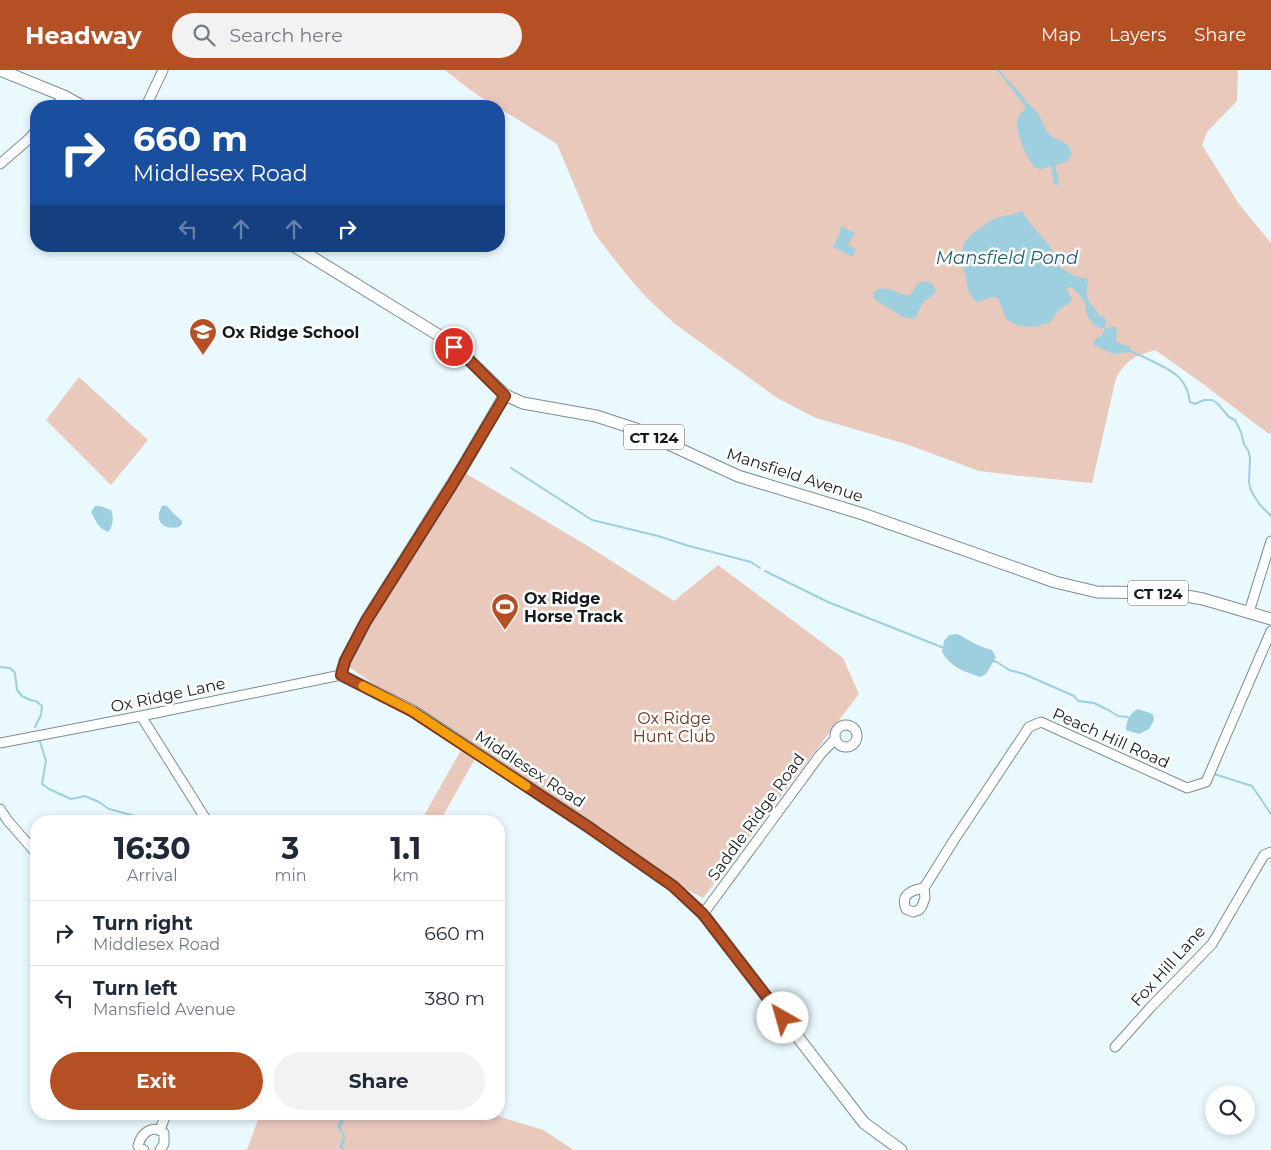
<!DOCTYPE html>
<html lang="en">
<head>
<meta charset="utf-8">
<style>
	:root { --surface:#fff; --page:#f2f2f3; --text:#1f2937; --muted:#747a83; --line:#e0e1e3; --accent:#b54f24 }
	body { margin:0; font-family:Montserrat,sans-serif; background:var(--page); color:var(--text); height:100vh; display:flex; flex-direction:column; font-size:19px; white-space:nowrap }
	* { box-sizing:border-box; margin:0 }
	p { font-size:16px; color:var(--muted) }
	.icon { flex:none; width:28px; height:28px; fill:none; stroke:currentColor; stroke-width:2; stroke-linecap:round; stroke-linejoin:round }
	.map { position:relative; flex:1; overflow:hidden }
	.side { position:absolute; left:30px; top:745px; width:475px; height:305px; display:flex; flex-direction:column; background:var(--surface); border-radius:20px; box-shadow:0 2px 8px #0003 }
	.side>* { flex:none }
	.top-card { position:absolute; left:30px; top:30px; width:475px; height:152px; border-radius:20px; box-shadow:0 2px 8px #0003; background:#1a4fa0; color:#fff; overflow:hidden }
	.fabs { position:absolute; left:1205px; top:1015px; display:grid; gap:10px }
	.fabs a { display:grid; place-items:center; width:50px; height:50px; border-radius:50%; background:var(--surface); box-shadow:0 2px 8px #0003; font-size:25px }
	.pin { position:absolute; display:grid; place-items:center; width:42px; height:42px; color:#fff; margin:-21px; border:2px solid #fff; border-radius:50%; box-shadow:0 1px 5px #0007 }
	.me { position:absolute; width:55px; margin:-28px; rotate:322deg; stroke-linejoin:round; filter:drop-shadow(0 0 4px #0008) }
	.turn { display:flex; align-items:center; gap:18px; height:105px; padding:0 20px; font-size:22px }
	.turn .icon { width:65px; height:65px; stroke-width:2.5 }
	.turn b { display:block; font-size:35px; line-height:42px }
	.lanes { display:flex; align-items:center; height:48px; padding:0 20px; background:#0003; justify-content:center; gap:25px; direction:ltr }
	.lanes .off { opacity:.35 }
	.eta { display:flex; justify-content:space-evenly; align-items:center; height:85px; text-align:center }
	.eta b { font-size:30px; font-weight:700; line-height:35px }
	.action { display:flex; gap:10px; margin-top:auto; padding:10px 20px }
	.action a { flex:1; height:58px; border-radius:30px; background:var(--accent); color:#fff; font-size:20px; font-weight:700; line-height:58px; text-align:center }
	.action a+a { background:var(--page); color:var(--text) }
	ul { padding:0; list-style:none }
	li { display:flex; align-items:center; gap:15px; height:65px; padding:0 20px; border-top:1px solid var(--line) }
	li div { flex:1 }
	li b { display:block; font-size:19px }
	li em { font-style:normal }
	header { display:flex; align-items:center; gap:30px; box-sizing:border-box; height:70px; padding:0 25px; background:var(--accent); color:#fff }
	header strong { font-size:24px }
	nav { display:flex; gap:28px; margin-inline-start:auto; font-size:18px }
	.search { width:350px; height:45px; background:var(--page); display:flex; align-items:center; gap:12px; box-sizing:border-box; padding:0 18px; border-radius:28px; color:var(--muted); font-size:19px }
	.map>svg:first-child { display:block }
	.green { fill:#eac9bd }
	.water { fill:#9ecfde }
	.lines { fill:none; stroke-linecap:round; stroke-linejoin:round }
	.stream { stroke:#9ecfde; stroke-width:2 }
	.minor-casing { stroke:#7b8d93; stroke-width:11 }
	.major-casing { stroke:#7b8d93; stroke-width:13 }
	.minor { stroke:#fff; stroke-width:9 }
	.major { stroke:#fff; stroke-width:11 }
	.route-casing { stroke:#763317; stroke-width:12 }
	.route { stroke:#b54f24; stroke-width:9 }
	.slow { stroke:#f59e0b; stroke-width:9 }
	.labels { text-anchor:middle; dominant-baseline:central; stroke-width:5; stroke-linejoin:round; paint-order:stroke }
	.shield { fill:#fff; stroke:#5a5f60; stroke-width:1 }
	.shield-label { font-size:15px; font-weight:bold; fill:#131a1c }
	.poi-label { font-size:16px; font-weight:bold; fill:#131a1c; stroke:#fff; text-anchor:start }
	.street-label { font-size:16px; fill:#131a1c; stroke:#fff }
	.park-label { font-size:16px; fill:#6a341e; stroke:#fff }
	.water-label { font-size:18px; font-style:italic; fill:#215f70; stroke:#fff }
</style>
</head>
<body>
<header>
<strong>Headway</strong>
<div class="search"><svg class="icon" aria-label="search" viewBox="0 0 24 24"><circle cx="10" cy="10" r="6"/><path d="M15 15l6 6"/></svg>Search here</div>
<nav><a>Map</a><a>Layers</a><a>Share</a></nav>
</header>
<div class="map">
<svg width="1271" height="1080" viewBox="0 0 1271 1080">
	<rect width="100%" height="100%" fill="#e9f9fe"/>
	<path class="green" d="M445 0H1238L1237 31 1207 62 1202 75 1239 134 1271 173V362L1269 364 1199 311 1155 280C1134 287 1128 288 1116 308L1092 413 1021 406 979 401 906 374 816 348 777 328 675 254 648 229 630 209 601 172 594 162 557 74 499 38V36C488 35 455 8 445 0Z
		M79 307 148 370 111 415 46 350Z
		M465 403 588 476 674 531 718 495 843 588 859 624 703 828 680 816 438 650 378 617 349 597 375 548Z
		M462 678 476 687 440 751H421Z
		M260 1044H495L501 1047 543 1060 574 1080H247Z"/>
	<path class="water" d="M997 0H1000C1006 9 1014 16 1021 24 1024 28 1027 33 1031 36 1035 40 1033 37 1036 41 1043 48 1042 58 1050 65 1060 73 1068 69 1072 84L1067 92 1055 95 1059 110 1058 114 1057 116 1054 114 1051 96C1046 97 1041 101 1036 98 1027 92 1015 60 1017 50 1018 45 1023 42 1026 37Z
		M1022 141 1029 152 1050 176 1058 194 1060 197 1075 206 1088 209C1085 233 1088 228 1100 246L1104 247 1106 250V256L1102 259C1092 256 1084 244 1086 235 1083 229 1076 219 1070 217L1067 220 1072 229C1069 236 1063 236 1058 241 1055 244 1054 248 1051 251 1041 259 1015 259 1007 249 1002 244 1001 231 997 228 992 225 983 231 978 232 969 228 968 218 966 209 963 197 958 179 968 168 971 164 976 161 980 158 985 155 990 150 996 148 1005 145 1014 145 1022 141Z
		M841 156 855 163 848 175 856 179 853 187 833 177 841 160 840 159Z
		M925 211 932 213 936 221C933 227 928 227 924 232 919 237 919 244 914 249L903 247 874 229 873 226 876 220C893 215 895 225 910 225 916 218 914 214 925 211Z
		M1112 257H1116L1117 259 1116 271 1118 273 1131 277 1129 282 1114 284 1095 276 1093 273 1094 270 1103 264V261L1106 258Z
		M163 435 167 436 173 443 182 451V454L179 457C162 461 153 449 163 435Z
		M95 436H100L111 440C114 447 113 457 108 462 97 458 96 450 91 442Z
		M956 564C961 565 963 567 968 570 975 574 984 578 992 580L996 587 986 604 980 607C963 601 952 598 942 582L944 571 949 565Z
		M1138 639 1153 644 1154 650 1149 659 1139 664 1126 660C1126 652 1130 642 1138 639Z
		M342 1044H344C346 1049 343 1052 341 1057 345 1066 348 1066 343 1076L344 1080H342L339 1077C344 1066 345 1067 337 1057Z"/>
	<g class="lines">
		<path class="stream" d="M1128 280C1138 284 1148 289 1158 294 1176 303 1187 310 1190 332L1195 334 1204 330H1212L1217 333 1229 347 1235 350 1241 362 1244 374 1248 380 1250 387 1249 412 1251 421 1260 435 1271 446
			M511 398 592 450 658 466 689 476 751 492 760 498
			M765 501 828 532 944 578
			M992 591 997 592 1009 600 1024 604 1074 626 1078 631 1094 633 1110 641 1118 646 1127 647 1131 649
			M0 597 10 598 15 603 17 620 22 626 30 630 36 631 42 636 41 645 35 657
			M40 672 46 691 42 714 49 719 71 729 85 726 99 732 109 739 135 746 144 751
			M1214 704 1252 716 1271 744"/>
		<defs>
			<path id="minor" d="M56 36 64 26
				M146 36 163 0
				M0 94 31 67 36 60
				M1249 542 1271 471
				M141 646 207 751
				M835 666a11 11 0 1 1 22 0a11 11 0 1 1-22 0Z
				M0 673 141 646 341 605
				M0 739 8 751 36 783
				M924 818C911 820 900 825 906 839L913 842 919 840 922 836 925 828 924 818 954 770 1029 657 1041 652 1187 718 1206 712 1271 561
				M703 844 820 685 835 669
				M1115 977 1150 938 1212 874 1264 785 1271 782
				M160 1060 166 1044
				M144 1080 138 1076C141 1063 152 1054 164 1063V1074L160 1080"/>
			<path id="major" d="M0 0 64 26 82 36
				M294 176 440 266 467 288 505 325 523 333 596 346 636 359 738 406 863 444 1055 512 1097 522 1170 523 1203 529 1271 549
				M505 325 461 400 366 551 345 591 341 605 413 641 587 756 673 816 703 844 864 1053 901 1080"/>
		</defs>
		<use href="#minor" class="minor-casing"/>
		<use href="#major" class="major-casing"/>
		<use href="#minor" class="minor"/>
		<use href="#major" class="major"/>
	</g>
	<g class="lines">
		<defs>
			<path id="route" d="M454 277 467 288 505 326 452 415 366 551 345 591 341 605 413 642 587 756 673 816 703 844 783 948"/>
		</defs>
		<use href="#route" class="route-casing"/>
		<use href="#route" class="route"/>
		<path class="slow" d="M363 616 411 640 526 716"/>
	</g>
	<defs>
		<symbol id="school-pin" viewBox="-11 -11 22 30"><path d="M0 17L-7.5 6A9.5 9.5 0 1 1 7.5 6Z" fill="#b54f24" stroke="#fff"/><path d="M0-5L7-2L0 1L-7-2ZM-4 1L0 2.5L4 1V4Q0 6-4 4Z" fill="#fff"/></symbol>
		<symbol id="stadium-pin" viewBox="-11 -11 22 30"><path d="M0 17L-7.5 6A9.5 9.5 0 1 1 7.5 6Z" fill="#b54f24" stroke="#fff"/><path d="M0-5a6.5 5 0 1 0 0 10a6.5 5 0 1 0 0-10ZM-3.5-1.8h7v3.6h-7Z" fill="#fff"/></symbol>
	</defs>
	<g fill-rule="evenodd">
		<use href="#school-pin" x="187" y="246" width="32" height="43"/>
		<use href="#stadium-pin" x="489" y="521" width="32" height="43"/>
	</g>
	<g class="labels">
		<g class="shield">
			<rect x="624" y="354.5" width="60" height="25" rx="4"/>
			<rect x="1128" y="510.5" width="60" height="25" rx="4"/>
		</g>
		<g class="shield-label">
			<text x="654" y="367">CT 124</text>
			<text x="1158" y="523">CT 124</text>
		</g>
		<g class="poi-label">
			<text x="222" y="262">Ox Ridge School</text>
			<text x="524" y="528">Ox Ridge<tspan x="524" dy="18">Horse Track</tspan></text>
		</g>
		<g class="street-label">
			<text transform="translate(795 405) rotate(18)">Mansfield Avenue</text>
			<text transform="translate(168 625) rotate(-12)">Ox Ridge Lane</text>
			<text transform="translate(1111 668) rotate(24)">Peach Hill Road</text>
			<text transform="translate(530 699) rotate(33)">Middlesex Road</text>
			<text transform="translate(756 747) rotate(-54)">Saddle Ridge Road</text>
			<text transform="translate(1168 896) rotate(-48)">Fox Hill Lane</text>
		</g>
		<g class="park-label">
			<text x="674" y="648">Ox Ridge<tspan x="674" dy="18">Hunt Club</tspan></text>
		</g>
		<g class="water-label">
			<text x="1007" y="188">Mansfield Pond</text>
		</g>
	</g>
</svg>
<div class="fabs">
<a><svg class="icon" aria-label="search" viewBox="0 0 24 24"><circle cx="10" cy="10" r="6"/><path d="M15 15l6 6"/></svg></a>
</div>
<div class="pin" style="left:454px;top:277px;background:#d93025"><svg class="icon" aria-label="arrive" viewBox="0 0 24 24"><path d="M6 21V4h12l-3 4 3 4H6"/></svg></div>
<svg class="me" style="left:783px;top:948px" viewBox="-20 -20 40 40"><circle r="19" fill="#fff"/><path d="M0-13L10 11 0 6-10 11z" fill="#b54f24"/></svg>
<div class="top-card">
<div class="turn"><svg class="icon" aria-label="right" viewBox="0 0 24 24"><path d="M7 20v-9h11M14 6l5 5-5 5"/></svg><div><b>660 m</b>Middlesex Road</div></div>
<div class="lanes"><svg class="icon off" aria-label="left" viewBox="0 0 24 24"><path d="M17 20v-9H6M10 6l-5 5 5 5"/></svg><svg class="icon off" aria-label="ahead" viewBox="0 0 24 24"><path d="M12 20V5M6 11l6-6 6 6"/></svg><svg class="icon off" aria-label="ahead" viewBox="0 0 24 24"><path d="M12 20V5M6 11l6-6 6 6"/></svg><svg class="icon" aria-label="right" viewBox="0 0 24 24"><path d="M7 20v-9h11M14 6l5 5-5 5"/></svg></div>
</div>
<section class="side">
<div class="eta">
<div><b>16:30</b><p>Arrival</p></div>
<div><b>3</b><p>min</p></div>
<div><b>1.1</b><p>km</p></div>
</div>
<ul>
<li><svg class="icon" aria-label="right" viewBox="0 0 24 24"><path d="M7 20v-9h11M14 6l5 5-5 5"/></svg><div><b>Turn right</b><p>Middlesex Road</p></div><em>660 m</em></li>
<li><svg class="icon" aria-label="left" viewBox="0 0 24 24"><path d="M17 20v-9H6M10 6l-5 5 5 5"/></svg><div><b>Turn left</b><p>Mansfield Avenue</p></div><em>380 m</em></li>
</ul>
<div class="action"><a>Exit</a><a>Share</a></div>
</section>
</div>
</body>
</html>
